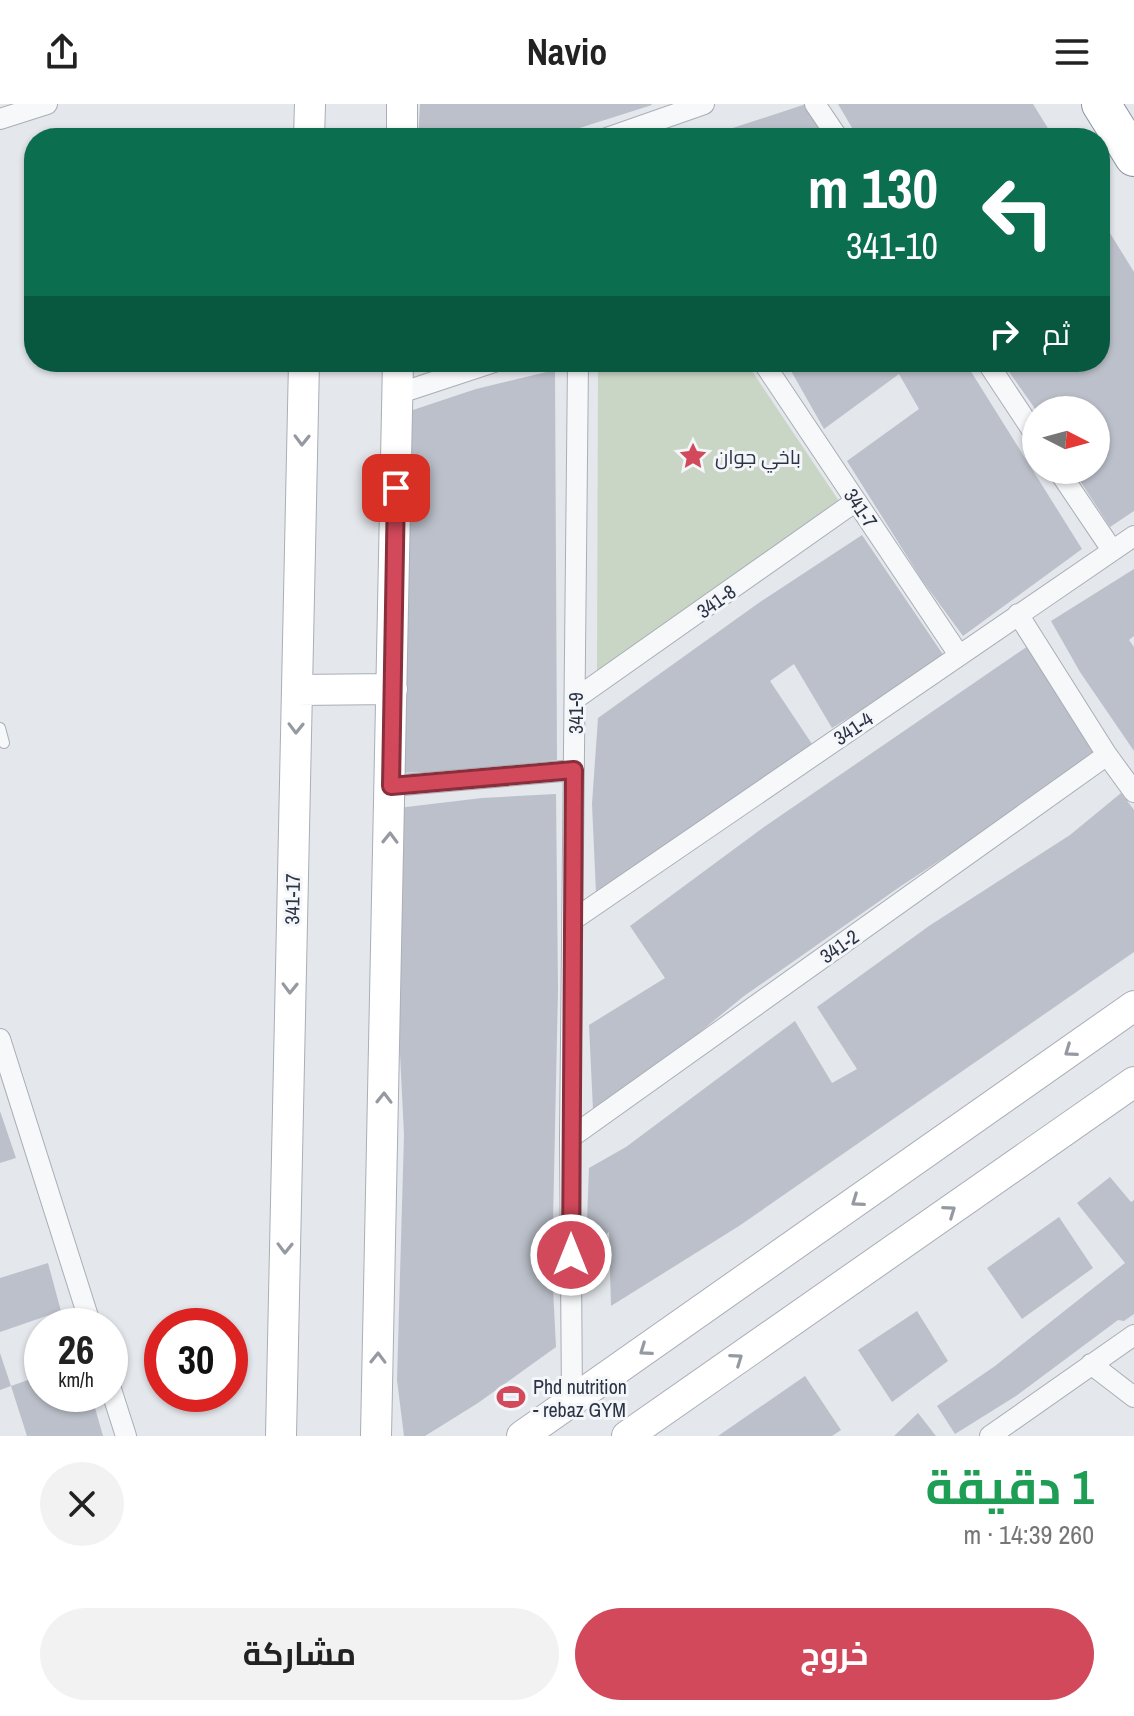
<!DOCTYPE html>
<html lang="ar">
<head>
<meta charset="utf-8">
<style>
	:root { --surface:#fff; --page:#f2f2f2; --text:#222; --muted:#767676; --accent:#d1495b }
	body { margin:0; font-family:"Archivo Narrow",Cairo,sans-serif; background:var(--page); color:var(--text); direction:rtl; height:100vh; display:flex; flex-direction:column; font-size:30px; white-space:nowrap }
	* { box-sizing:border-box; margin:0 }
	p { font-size:26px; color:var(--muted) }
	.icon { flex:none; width:44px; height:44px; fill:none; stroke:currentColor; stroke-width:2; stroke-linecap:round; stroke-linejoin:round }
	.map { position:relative; height:1332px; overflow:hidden; direction:ltr }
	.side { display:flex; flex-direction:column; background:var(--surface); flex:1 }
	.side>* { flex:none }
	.guide { position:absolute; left:24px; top:24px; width:1086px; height:244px; border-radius:32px; box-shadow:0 2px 6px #0004; direction:rtl; background:#0b6e4f; color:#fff; overflow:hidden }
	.needle { width:52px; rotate:96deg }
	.fabs { position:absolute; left:1022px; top:292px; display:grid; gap:16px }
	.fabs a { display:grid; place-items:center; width:88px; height:88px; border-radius:50%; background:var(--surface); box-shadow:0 2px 6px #0004; font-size:40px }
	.speed { position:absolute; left:24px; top:1204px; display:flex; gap:16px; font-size:40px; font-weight:700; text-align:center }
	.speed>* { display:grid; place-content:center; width:104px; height:104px; border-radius:50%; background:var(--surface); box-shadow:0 2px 6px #0004; line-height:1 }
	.speed small { font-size:20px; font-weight:400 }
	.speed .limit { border:12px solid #d22; background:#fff; color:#111 }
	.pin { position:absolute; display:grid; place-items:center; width:68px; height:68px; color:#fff; margin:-34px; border-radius:16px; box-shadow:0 4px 12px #0006 }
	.me { position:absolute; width:88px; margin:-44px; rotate:0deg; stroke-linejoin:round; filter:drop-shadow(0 0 6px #0008) }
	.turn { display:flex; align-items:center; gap:28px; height:168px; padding:0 40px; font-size:36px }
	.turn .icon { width:104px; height:104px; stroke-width:2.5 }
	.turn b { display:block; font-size:56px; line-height:68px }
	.then { display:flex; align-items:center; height:76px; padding:0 40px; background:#0003; gap:16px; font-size:30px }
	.round { display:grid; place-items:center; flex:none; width:84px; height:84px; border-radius:42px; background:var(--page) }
	.overview { display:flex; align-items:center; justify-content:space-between; height:136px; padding:0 40px }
	h1 { font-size:48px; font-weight:700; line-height:60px; color:#1e9e55 }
	.button { display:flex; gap:16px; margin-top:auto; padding:16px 40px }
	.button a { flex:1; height:92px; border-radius:48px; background:var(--accent); color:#fff; font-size:32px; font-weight:700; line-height:92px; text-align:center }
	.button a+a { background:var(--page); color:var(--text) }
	header { display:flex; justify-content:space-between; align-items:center; height:104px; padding:0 40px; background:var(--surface); font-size:36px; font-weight:700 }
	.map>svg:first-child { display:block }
	.green { fill:#c9d6c5 }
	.building { fill:#bbc0ca }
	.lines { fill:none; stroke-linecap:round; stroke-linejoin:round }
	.lane-casing { stroke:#a9aeb7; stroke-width:12 }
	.street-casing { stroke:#a9aeb7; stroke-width:22 }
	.secondary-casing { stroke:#a9aeb7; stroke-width:32 }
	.highway-casing { stroke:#8b94a3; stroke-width:40 }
	.lane { stroke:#f7f8fa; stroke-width:10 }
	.street { stroke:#f7f8fa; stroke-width:20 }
	.secondary { stroke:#fff; stroke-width:30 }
	.highway { stroke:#fff; stroke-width:38 }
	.oneway { stroke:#959aa2 }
	.route-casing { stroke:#882f3b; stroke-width:20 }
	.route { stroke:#d1495b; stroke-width:14 }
	.labels { text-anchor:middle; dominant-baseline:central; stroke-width:6; stroke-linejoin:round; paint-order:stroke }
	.poi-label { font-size:20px; fill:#2b3445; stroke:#f4f6f9; text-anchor:start }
	.street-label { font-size:20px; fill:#2b3445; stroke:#f4f6f9 }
</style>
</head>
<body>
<header><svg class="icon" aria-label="menu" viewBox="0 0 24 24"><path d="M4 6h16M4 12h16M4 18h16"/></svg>Navio<svg class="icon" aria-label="share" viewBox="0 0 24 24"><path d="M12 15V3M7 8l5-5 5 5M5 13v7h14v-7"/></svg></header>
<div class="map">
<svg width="1134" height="1332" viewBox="0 0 1134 1332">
	<rect width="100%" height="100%" fill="#e4e7ec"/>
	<path class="green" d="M611 258H746L841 400 597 569 598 262Z"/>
	<path class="building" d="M420 0H651L652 1 548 34H418Z
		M806 0 824 34H705V33Z
		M838 0H1033L1054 34H858Z
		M1100 113 1134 168V407L1110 423 1073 366H1096V306H1036L1002 258H1100Z
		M786 258H965L1082 445 963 532 922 476 847 357 919 305 899 270 824 325Z
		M555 266 557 656 461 667 396 669 401 310 476 285Z
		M862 431 944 552 905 579 832 624 794 560 770 577 812 640 596 789 592 700 598 614 760 498Z
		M1134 465V532L1129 536 1134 543V647L1080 568 1051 517Z
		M1028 542 1098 652 901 782 744 892 700 928 593 1006 589 921 665 874 630 822 764 723Z
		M1121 689 1134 706V848L739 1122 611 1202 609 1128 586 1144 589 1064 626 1043 795 917 832 979 857 965 817 903 929 822 1070 731Z
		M556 690 558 886 552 1164 556 1243 478 1299 425 1332H404L397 1276 404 1031 399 929 398 704 482 694Z
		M0 1007 16 1054 0 1059Z
		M1110 1073 1131 1098 1134 1096V1210L1124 1217 1118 1216 1016 1292 955 1330 937 1302 995 1262 1125 1159 1077 1099Z
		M1059 1113 1093 1164 1022 1215 987 1164Z
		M48 1159 61 1207 0 1228V1174Z
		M917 1207 948 1257 892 1298 858 1246Z
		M0 1249 11 1282 0 1286Z
		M42 1271V1290H91L103 1332H27L11 1282Z
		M805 1272 841 1326 832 1332H718Z
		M918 1309 936 1332H894Z"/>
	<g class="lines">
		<defs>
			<path id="lane" d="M0 624 4 639"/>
			<path id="street" d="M815 0 838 34
				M0 15 47 0
				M607 34 704 0
				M763 258 959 551
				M987 258 1036 332
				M397 290 494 258
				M1058 366 1112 446
				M1018 510 1107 651 1134 688
				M575 595 856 397
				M391 682 574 666
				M573 816 1134 432
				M0 935 91 1222
				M570 1034 1107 651
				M1091 1260 1134 1293
				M110 1282 126 1332
				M572 1297 570 1034 578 258
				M990 1332 1134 1231"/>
			<path id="secondary" d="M309 34 310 0
				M402 34V0
				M297 586 392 585
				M281 1332 304 258
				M376 1332 398 258
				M522 1332 1134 902
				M627 1332 1134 978"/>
			<path id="highway" d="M1101 0 1134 53"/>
		</defs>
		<use href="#lane" class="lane-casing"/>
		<use href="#street" class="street-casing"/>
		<use href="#secondary" class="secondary-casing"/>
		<use href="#highway" class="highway-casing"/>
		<use href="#lane" class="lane"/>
		<use href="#street" class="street"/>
		<use href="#secondary" class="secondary"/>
		<use href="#highway" class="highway"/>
	</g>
	<defs><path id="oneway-chevron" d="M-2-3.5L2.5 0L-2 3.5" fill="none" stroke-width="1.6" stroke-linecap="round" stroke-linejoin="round" transform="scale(2)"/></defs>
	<g class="oneway">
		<use href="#oneway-chevron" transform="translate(302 336) rotate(91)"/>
		<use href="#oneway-chevron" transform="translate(296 624) rotate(91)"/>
		<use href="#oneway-chevron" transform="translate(390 734) rotate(-89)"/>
		<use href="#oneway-chevron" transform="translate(290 884) rotate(91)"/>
		<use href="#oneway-chevron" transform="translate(1070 947) rotate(145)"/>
		<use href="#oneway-chevron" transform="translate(384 994) rotate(-89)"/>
		<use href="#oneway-chevron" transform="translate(857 1097) rotate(145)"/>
		<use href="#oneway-chevron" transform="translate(950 1107) rotate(-35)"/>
		<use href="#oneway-chevron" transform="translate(285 1144) rotate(91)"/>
		<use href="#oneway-chevron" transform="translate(645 1246) rotate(145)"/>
		<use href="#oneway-chevron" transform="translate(378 1254) rotate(-89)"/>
		<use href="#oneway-chevron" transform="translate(737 1255) rotate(-35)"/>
	</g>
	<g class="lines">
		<defs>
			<path id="route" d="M396 384 391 682 574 666 571 1151"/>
		</defs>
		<use href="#route" class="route-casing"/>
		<use href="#route" class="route"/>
	</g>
	<defs>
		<symbol id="sight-bare" viewBox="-9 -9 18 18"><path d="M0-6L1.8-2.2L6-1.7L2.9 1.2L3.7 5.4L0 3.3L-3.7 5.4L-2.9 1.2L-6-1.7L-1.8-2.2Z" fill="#d1495b" stroke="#f4f6f9" stroke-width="2.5" paint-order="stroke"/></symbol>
		<symbol id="stadium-bare" viewBox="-9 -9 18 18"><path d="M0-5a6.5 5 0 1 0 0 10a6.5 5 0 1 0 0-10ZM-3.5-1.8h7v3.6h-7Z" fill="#d1495b" stroke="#f4f6f9" stroke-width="2.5" paint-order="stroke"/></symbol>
	</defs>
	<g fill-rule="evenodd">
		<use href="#sight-bare" x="673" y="332" width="40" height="40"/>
		<use href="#stadium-bare" x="491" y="1273" width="40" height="40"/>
	</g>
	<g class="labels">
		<g class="poi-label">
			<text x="715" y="352">باخي جوان</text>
			<text x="533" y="1282">Phd nutrition<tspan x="533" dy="23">- rebaz GYM</tspan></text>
		</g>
		<g class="street-label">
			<text transform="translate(861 404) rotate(56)">341-7</text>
			<text transform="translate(716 497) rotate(-35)">341-8</text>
			<text transform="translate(575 609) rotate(-90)">341-9</text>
			<text transform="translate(853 624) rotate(-34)">341-4</text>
			<text transform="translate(292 795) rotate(-89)">341-17</text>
			<text transform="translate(839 842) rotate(-35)">341-2</text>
		</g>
	</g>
</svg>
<div class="fabs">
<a><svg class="needle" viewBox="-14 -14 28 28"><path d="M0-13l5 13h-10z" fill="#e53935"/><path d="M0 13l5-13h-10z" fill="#767676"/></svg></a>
</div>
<div class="speed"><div>26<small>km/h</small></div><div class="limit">30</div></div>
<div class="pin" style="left:396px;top:384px;background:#d93025"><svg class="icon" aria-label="arrive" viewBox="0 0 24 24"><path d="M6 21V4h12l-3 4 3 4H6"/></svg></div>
<svg class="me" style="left:571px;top:1151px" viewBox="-20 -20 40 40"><circle r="17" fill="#d1495b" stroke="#fff" stroke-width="3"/><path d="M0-11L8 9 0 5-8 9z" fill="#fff"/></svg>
<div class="guide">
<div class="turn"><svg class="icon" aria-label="left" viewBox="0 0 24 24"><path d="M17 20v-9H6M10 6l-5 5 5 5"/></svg><div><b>130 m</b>341-10</div></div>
<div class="then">ثم<svg class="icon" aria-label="right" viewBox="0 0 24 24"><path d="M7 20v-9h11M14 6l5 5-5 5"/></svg></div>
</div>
</div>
<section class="side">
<div class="overview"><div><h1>1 دقيقة</h1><p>260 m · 14:39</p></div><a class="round"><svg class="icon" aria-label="close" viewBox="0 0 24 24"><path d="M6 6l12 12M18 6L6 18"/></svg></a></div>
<div class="button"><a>خروج</a><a>مشاركة</a></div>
</section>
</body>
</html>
